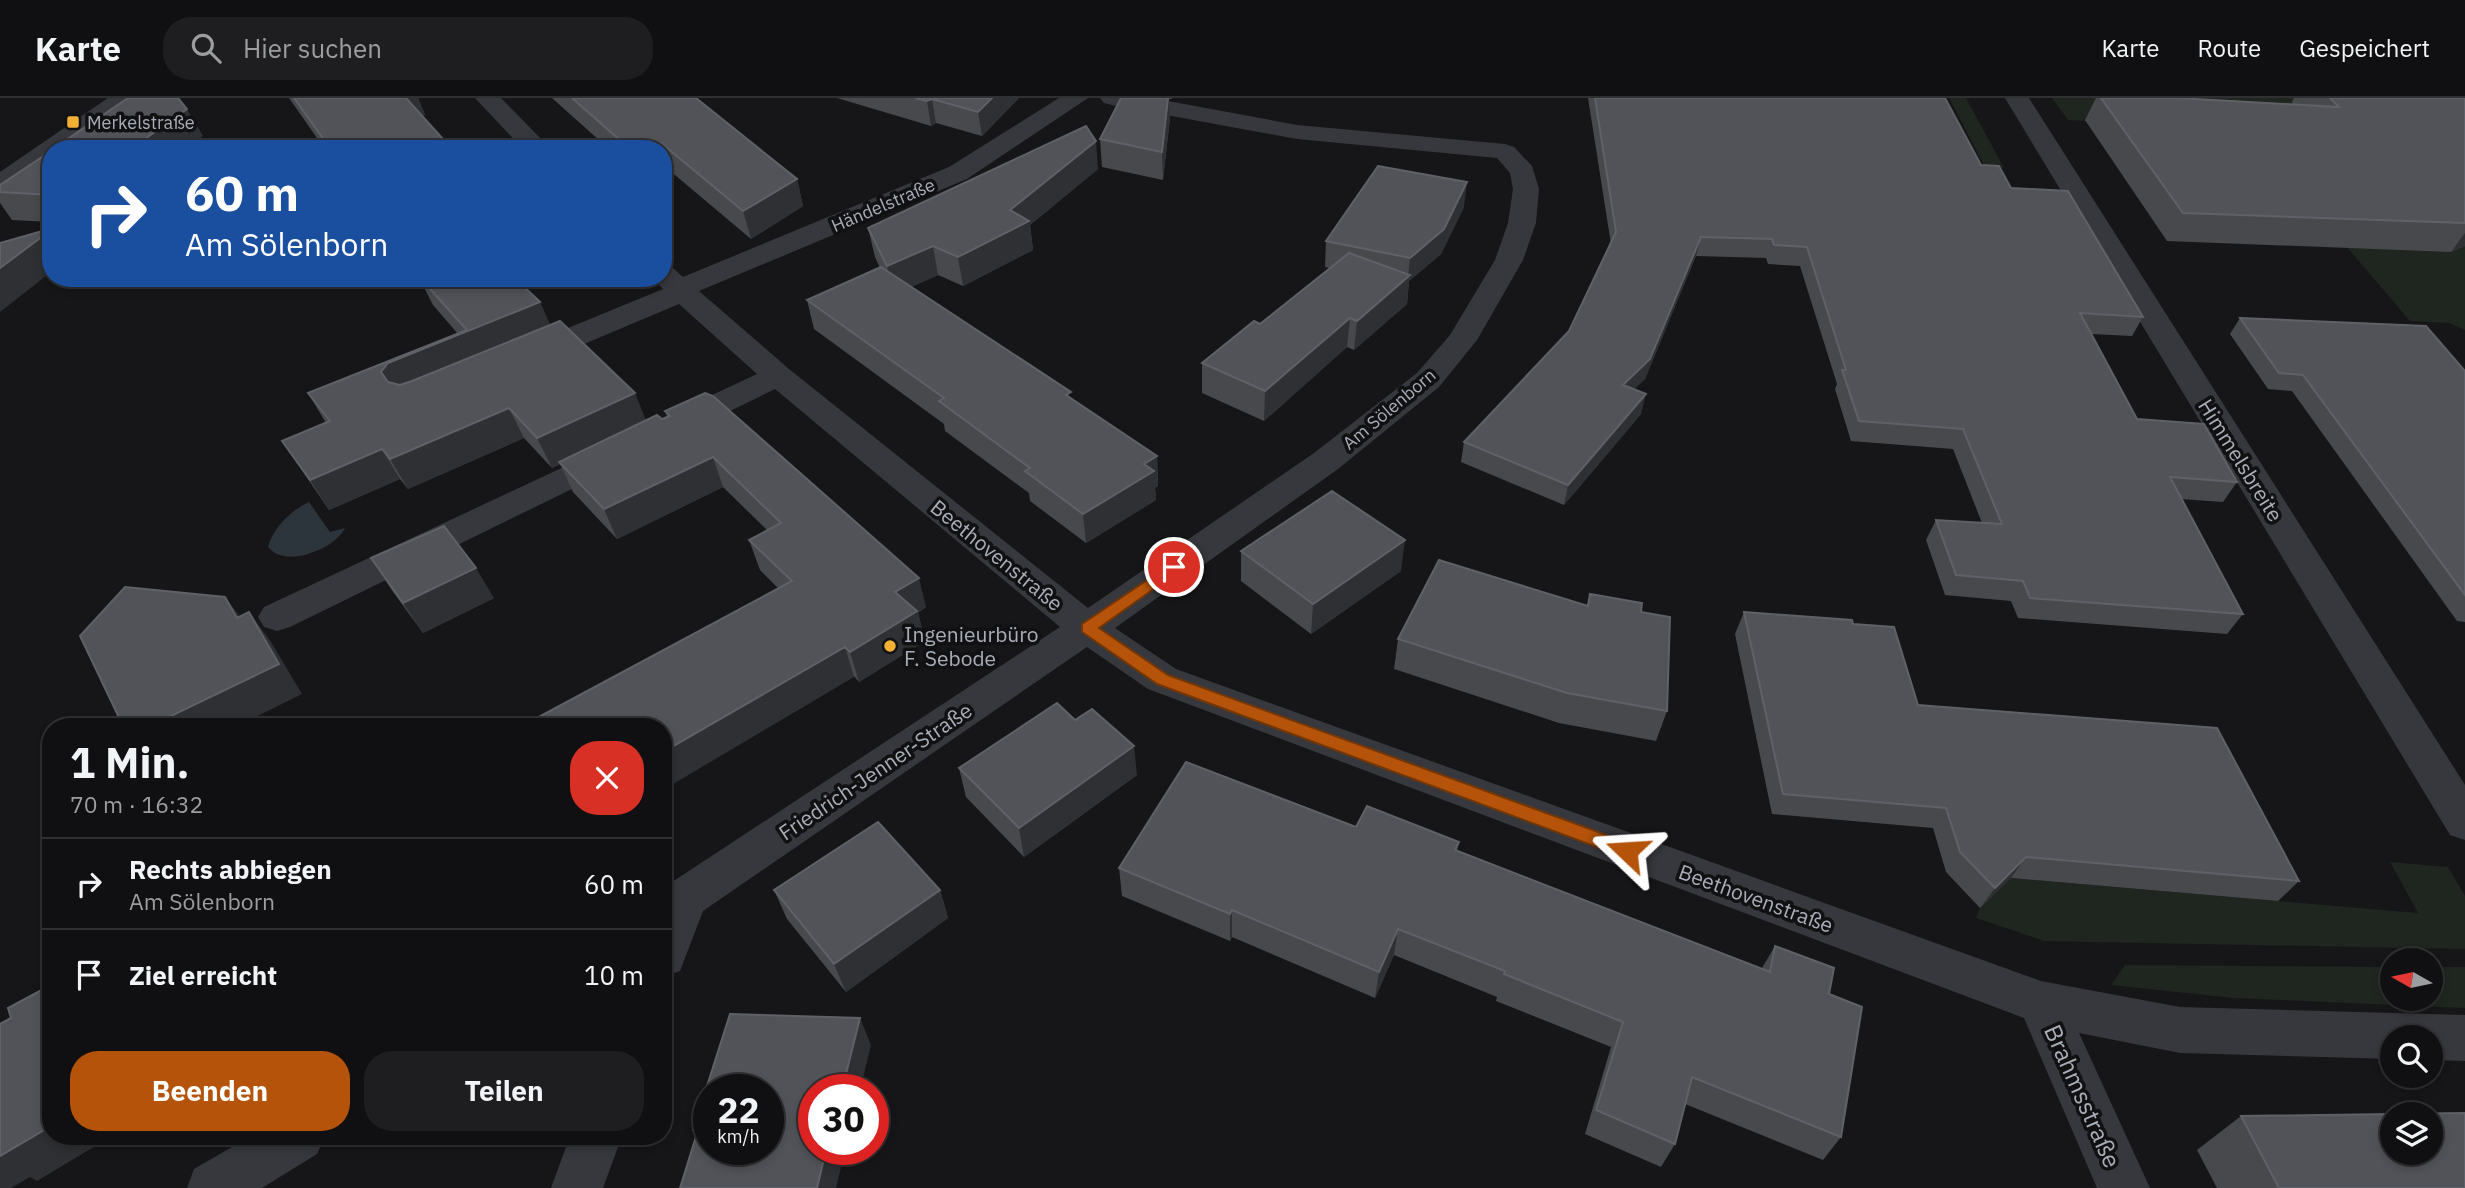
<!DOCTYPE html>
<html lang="de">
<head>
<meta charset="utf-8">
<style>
	:root { --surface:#101012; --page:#1e1e20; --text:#f1f3f6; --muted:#9c9d9f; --line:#303032; --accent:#b45309 }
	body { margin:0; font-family:"IBM Plex Sans",sans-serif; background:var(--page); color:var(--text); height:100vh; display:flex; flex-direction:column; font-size:26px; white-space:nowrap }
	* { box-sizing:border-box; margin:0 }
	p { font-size:23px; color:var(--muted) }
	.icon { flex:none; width:38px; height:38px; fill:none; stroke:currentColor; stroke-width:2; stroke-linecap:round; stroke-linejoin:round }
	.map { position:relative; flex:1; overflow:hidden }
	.details { position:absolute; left:42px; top:620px; width:630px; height:427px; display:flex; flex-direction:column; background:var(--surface); border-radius:28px; box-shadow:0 4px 10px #0003,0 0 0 2px var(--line) }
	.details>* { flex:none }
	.hud { position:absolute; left:42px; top:42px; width:630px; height:147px; border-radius:28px; box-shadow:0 4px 10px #0003,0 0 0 2px var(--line); background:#1a4fa0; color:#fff; overflow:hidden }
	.needle { width:46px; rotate:279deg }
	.tools { position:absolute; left:2380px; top:850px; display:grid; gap:14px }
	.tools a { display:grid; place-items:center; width:63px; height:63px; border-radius:50%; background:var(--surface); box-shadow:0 4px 10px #0003,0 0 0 2px var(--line); font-size:35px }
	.speed { position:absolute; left:693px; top:976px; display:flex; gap:14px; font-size:35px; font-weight:700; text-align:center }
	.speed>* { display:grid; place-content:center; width:91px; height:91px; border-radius:50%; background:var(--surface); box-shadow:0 4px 10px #0003,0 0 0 2px var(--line); line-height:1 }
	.speed small { font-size:18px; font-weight:400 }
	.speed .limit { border:10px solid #d22; background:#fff; color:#111 }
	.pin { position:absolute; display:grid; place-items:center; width:60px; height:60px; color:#fff; margin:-30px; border:4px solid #fff; border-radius:50%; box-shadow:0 2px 7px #0007 }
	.me { position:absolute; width:77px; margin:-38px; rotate:290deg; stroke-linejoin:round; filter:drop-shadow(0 0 5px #0008) }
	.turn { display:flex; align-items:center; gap:24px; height:147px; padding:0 28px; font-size:32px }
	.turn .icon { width:91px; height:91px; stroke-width:2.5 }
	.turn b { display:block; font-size:49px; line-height:60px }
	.round { display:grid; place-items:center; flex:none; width:74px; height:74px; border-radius:28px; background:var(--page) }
	.summary { display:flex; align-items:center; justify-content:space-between; height:119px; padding:0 28px }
	h1 { font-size:42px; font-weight:800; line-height:52px }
	.button { display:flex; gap:14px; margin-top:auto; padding:14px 28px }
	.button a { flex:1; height:80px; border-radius:28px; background:var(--accent); color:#fff; font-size:28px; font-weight:800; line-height:80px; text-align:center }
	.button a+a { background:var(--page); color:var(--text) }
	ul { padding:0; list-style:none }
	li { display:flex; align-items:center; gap:21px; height:91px; padding:0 28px; border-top:2px solid var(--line) }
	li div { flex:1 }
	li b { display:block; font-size:26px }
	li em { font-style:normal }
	header { display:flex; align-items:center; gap:42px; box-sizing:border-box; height:98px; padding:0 35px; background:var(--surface); border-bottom:2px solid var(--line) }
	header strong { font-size:33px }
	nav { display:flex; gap:38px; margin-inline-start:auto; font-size:24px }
	.search { width:490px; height:63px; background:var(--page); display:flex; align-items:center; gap:18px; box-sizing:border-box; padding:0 24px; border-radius:28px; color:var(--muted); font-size:26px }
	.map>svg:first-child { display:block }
	.green { fill:#1e261f }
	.water { fill:#2c353c }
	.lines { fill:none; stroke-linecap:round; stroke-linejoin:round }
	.minor { fill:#37383d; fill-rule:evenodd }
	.wall { fill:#47494d }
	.shaded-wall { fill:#2f3033 }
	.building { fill:#525359; stroke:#5f6168; stroke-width:2; fill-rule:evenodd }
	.route { fill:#b45309; stroke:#753606; stroke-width:2 }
	.poi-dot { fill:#f2b134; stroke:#111113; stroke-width:2.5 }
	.labels { text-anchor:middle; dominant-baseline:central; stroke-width:7; stroke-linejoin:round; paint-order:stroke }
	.far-poi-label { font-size:18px; fill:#a8adb8; stroke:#111113; text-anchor:start }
	.far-street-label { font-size:18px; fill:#a8adb8; stroke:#111113 }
	.street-label { font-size:21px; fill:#a8adb8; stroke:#111113 }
	.poi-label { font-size:21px; fill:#a8adb8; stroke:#111113; text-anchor:start }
	.near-street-label { font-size:24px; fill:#a8adb8; stroke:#111113 }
</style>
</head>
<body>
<header>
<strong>Karte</strong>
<div class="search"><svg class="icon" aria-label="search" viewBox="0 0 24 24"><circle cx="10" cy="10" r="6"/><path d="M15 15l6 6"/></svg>Hier suchen</div>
<nav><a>Karte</a><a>Route</a><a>Gespeichert</a></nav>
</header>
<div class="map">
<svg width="2465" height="1090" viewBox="0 0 2465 1090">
	<rect width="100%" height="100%" fill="#161618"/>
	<path class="green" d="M1949 0H1966L2004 70 1985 69Z
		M2052 0H2465V232L2449 225 2410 223 2246 31 2068 22Z
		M2390 764 2448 769 2465 798V851L2044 843 1976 820 1980 810 2011 780 2418 815Z
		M2125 867 2392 869V901H2431V869H2465V910L2233 900 2111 887Z"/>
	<path class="water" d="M309 404 330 434 345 430C335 451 285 471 268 449 273 430 291 412 309 404Z"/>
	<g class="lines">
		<path class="minor" d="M108 0H136L67 51H51V62L9 92 0 94V74Z
			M475 0H501L551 51H523Z
			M1059 0H1088L967 81 699 193 789 271 1088 510 1314 355 1417 275 1450 237 1495 162 1508 125 1513 91 1510 75 1497 60 1297 41 1112 7 1104 5 1100 0H1152L1297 27 1505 46 1514 49 1532 68 1539 91 1536 125 1523 162 1477 242 1439 289 1338 371 1115 530 1176 571 2041 883 2180 909 2465 917V963L2431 962V940H2392V961L2180 955 2079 935 2150 1090H2097L2024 920 1148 591 1087 549 703 813 680 873 663 879V790L1060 529 775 291 685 335 673 338 661 335 657 328 661 321 757 276 679 206 539 265 528 267 517 265 513 258 517 251 663 191 652 180H663V167L673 170 683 179 949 69Z
			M2005 0H2029L2465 687V742L2450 737Z
			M613 346 625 349 630 357 625 365 290 529 277 533 264 529 258 519 264 509Z
			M251 1038H325L317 1056 262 1090H187L194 1071Z
			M570 1038H622L603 1090H551Z"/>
	</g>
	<path class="wall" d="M289 0H418L425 17 324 50Z
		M552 0H696L797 81 803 108 751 141 669 72 663 74V51H609Z
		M837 0H1019L982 38 936 25 931 28Z
		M1121 0H1172V1H1169L1170 20 1163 82 1102 69 1100 41Z
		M1588 0H1945L1981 67 2011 90 2143 219 2132 238 2091 236 2137 321 2237 384 2223 404 2181 401 2243 516 2227 536 2018 520 2011 503 1945 497 1926 442 1936 422 1982 425 1953 351 1851 343 1835 291 1837 286 1800 168 1768 166 1766 160 1696 158 1645 281 1634 291 1641 316 1564 407 1461 364 1464 344 1569 233 1611 146Z
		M2096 0H2178L2293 6 2292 4 2294 0H2465V148L2451 154 2167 143 2085 22Z
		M51 53V124L12 122 0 105V87Z
		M1098 71 1030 127 1033 152 963 188 938 177 911 189 1071 301 1157 358 1158 388 1155 390 1156 402 1086 445 1030 403 1029 395 945 333 944 326 814 231 807 202 880 170 875 159 868 130Z
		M1464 109 1441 156 1409 183 1407 206 1354 252 1347 249 1264 323 1202 295V265L1260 226 1330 170 1325 169 1326 143Z
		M419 180H515L540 204 550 228 646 323 662 321 667 319 665 313 926 509 918 515 925 543 859 584 779 491 760 472 749 442 767 432 723 389 617 441 573 394 560 366 552 370 524 340 408 391 400 381 329 412 282 343 326 325 308 295 458 236 433 207Z
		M2240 220 2465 273V524L2457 523 2292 293 2268 291 2230 236Z
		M1241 453 1401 473 1311 536 1241 483Z
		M371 460 494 500 423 535 391 491Z
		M1590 496 1641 514 1667 613 1656 643 1559 625 1394 571 1398 541 1587 507Z
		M1744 514 1853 526 1918 607 2299 783 2278 803 2011 780 1980 810 1946 774 1933 730 1772 716 1735 536Z
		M1075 622 1137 677 1024 759 966 699 959 670Z
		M1356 729 1459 744 1457 753 1762 870 1775 848 1829 896 1841 1039 1823 1062 1685 1006 1675 1046 1661 1069 1585 1036 1611 949 1496 903 1497 899 1394 857 1375 900 1232 839 1230 843 1122 798 1119 770Z
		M774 792H940L948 820 846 894 787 821Z
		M2241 1018 2465 1090H2217L2197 1052Z"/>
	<path class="shaded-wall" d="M404 0H418L425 17 413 21Z
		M992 0H1019L982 38 978 14Z
		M1168 0H1169L1170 20 1163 82 1162 54Z
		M932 1 936 25 931 28 927 3Z
		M187 11 203 38 186 51H131Z
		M1096 43 1098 71 1030 127 1033 152 963 188 958 159 1010 112Z
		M661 45 662 51H644Z
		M663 54 669 72 663 74Z
		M797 81 803 108 751 141 743 113Z
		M1467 84 1464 109 1441 156 1409 183 1407 206 1354 252 1357 223 1408 179 1410 160Z
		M46 132 51 139V174L0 214V170Z
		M2465 135V148L2451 154Z
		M1701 139 1696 158 1645 281 1618 307 1623 287Z
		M933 148 938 177 893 197 887 168Z
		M540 204 553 233 397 304 381 274 388 265Z
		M1350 220 1347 249 1264 323 1265 293Z
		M635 295 647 325 559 364 560 366 552 370 537 340Z
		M1646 296 1641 316 1564 407 1568 387Z
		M509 310 524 340 408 391 390 361Z
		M382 351 400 381 329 412 310 382Z
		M1157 358 1158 388 1155 390 1156 402 1086 445 1083 416 1144 366Z
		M713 359 723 389 617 441 604 411Z
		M1405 442 1401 473 1311 536 1313 506Z
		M476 470 494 500 423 535 403 505Z
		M919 480 926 509 918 515 925 543 859 584 850 554 895 494Z
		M225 499 248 529 237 520Z
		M249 514 271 544 302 596 237 628H150Z
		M845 549 854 579 663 692V654Z
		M1134 648 1137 677 1024 759 1019 730Z
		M2026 759 2011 780 1980 810 1995 790Z
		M940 792 948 820 846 894 834 866Z
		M1232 812V839L1230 843V816Z
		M1398 831 1394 857 1375 900 1379 874Z
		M860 920 871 947 860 992H842Z
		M51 1028V1038H112L37 1083 30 1079 11 1090H0V1054Z
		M826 1052H845L836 1090H817Z"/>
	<path class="building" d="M128 0H178L187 11 131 51H53Z
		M294 0H406L452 51H323L329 49Z
		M572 0H696L797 81 743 113 661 45 644 51H630Z
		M915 0H992L978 14 932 1 927 3Z
		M1121 0H1168L1162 54 1100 41Z
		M1595 0H1945L1981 67 1999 68 2011 90 2068 93 2143 219 2080 215 2137 321 2204 326 2237 384 2170 379 2243 516 2030 500 2023 483 1956 477 1936 422 2002 426 1963 331 1859 323 1842 272H1846L1807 149 1774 147 1772 141 1701 139 1650 261 1623 287 1646 296 1568 387 1464 344 1569 233 1616 134Z
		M2101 0H2178L2339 9 2330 0H2465V125L2183 115Z
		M1086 28 1096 43 1010 112 1029 123 958 159 933 148 887 168 868 130Z
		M51 53V97L0 94V87Z
		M1378 68 1467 84 1444 131 1410 160 1326 143Z
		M46 132 47 135 0 170V145Z
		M1349 155 1410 177 1357 223 1350 220 1265 293 1202 265 1254 223 1260 226Z
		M881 169 1071 294 1066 297 1157 358 1144 366 1154 373 1083 416 1025 373 1030 370 939 303 944 300 807 202Z
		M420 180H515L540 204 388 265 381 274 388 284 400 287 412 283 560 223 635 295 537 340 509 310 390 361 382 351 310 382 282 343 330 323 308 295 467 232Z
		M2240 220 2426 228 2465 273V497L2303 277 2279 275Z
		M705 295 713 298 919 480 895 494 917 513 850 554 845 549 663 654V628H522L792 483 749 442 781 425 713 359 604 411 559 364 657 317 662 321 670 318 665 313Z
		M1332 393 1405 442 1313 506 1241 453Z
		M444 428 476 470 403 505 371 460Z
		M1439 462 1588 508 1590 496 1642 505 1641 514 1670 519 1667 613 1567 595 1398 541Z
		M125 489 225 499 237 520 249 514 279 566 150 628H123L80 538Z
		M1744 514 1852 522 1853 526 1894 529 1918 607 2217 630 2299 783 2026 759 1995 790 1960 754 1946 710 1783 696Z
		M1057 605 1075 622 1092 611 1134 648 1019 730 959 670Z
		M505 622 510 628H494Z
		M1186 664 1356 729 1367 708 1459 744 1455 752 1770 874 1775 848 1834 870 1829 896 1862 909 1841 1039 1692 979 1675 1046 1596 1012 1623 924 1504 876 1505 873 1398 831 1379 874 1232 812 1230 816 1119 770Z
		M878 724 940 792 834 866 774 792Z
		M51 887V1028L0 1058V926L11 920 8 910Z
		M730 916 860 920 842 992H814V1052H826L817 1090H680L698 1032H693ZM709 992H768V1052H709Z
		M2465 1015V1090H2279L2241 1018ZM2392 1017H2431V1055H2392Z"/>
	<path class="route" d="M1174 464 1179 466V473L1099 530 1168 577 1634 747 1636 753 1634 758H1621L1157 586 1082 534V526Z"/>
	<g class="poi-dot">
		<rect x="66" y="17" width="14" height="14" rx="3.5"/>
		<circle cx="890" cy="548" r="7"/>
	</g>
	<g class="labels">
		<g class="far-poi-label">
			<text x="87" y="24">Merkelstraße</text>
		</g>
		<g class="far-street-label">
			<text transform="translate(883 107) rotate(-23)">Händelstraße</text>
			<text transform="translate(1389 311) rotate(-40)">Am Sölenborn</text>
		</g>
		<g class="street-label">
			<text transform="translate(2241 362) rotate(58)">Himmelsbreite</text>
			<text transform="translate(997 457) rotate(39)">Beethovenstraße</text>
			<text transform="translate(875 673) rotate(-34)">Friedrich-Jenner-Straße</text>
			<text transform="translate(1756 800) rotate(20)">Beethovenstraße</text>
		</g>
		<g class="poi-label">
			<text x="904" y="536">Ingenieurbüro<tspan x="904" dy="24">F. Sebode</tspan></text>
		</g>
		<g class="near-street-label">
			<text transform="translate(2083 998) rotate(66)">Brahmsstraße</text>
		</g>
	</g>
</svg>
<div class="tools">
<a><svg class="needle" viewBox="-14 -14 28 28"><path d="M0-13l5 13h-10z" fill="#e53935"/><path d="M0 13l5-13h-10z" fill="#9c9d9f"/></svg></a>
<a><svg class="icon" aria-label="search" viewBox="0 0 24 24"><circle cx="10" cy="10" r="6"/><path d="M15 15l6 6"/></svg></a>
<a><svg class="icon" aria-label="layers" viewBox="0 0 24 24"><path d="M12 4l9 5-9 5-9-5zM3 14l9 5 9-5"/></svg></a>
</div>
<div class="speed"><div>22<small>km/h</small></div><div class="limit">30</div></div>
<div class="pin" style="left:1174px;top:469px;background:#d93025"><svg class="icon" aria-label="arrive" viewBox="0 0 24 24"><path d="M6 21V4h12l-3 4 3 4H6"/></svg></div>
<svg class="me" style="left:1627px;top:753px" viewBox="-20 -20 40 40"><path d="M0-17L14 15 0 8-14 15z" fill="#b45309" stroke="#fff" stroke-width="4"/></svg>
<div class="hud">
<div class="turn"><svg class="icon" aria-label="right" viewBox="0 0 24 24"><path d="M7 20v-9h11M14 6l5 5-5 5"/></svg><div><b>60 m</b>Am Sölenborn</div></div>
</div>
<section class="details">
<div class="summary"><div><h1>1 Min.</h1><p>70 m · 16:32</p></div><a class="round" style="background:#d93025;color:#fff"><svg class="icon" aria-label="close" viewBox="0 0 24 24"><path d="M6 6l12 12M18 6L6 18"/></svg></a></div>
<ul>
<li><svg class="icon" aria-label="right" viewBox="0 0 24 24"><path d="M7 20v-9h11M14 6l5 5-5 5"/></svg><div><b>Rechts abbiegen</b><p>Am Sölenborn</p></div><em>60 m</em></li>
<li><svg class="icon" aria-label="arrive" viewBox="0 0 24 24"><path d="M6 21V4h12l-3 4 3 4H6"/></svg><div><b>Ziel erreicht</b></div><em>10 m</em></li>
</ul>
<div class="button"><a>Beenden</a><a>Teilen</a></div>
</section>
</div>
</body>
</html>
